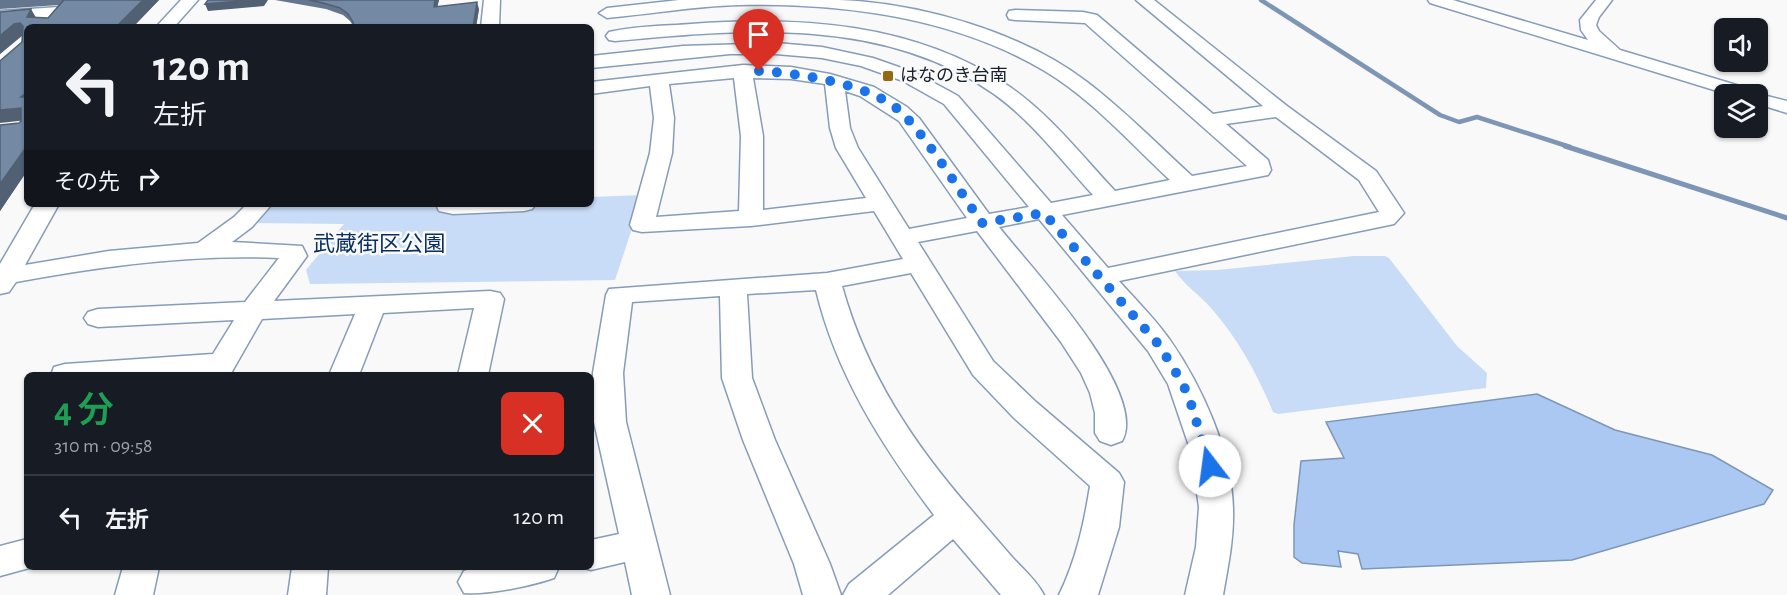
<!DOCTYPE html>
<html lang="ja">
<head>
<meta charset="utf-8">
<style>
	:root { --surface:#171b24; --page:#242831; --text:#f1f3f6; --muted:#9ea1a6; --line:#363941 }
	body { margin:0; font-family:"Alegreya Sans","Noto Sans JP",sans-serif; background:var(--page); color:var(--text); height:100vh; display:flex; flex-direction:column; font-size:22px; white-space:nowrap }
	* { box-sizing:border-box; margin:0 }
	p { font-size:20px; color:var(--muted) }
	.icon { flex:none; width:33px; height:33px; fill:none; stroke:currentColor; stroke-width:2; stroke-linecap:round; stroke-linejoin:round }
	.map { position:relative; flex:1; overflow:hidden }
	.side { position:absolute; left:24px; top:372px; width:570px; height:198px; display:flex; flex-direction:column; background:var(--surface); border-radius:9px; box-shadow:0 2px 4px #0004 }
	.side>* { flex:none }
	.banner { position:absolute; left:24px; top:24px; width:570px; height:183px; border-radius:9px; box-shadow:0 2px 4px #0004; background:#171b24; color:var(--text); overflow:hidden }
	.tools { position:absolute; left:1714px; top:18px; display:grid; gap:12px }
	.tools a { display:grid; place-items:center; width:54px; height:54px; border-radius:9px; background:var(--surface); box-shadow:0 2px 4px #0004; font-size:30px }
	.pin { position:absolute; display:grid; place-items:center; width:51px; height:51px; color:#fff; margin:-62px -26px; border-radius:50% 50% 50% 0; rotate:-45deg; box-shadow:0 0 6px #0007 }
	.pin .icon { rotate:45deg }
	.me { position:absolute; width:66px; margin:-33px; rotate:345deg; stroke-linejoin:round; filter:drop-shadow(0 0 4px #0008) }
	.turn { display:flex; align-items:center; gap:21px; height:126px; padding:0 30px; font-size:27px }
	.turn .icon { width:78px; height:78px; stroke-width:2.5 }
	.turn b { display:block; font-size:42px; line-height:51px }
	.then { display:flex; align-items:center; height:57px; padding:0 30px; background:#0003; gap:12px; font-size:22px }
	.round { display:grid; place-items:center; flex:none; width:63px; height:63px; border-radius:9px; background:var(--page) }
	.headline { display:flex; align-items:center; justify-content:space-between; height:102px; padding:0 30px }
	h1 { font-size:36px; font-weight:600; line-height:45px; color:#1e9e55 }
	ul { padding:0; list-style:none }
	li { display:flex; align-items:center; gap:18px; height:84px; padding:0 30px; border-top:2px solid var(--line) }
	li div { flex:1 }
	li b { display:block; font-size:22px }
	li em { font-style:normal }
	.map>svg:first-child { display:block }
	.green { fill:#c8dcf7 }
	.water { fill:#aac8f2; stroke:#7e96b6; stroke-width:1.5 }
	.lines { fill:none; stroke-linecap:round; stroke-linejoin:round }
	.stream-far1 { stroke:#7e96b6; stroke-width:4.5 }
	.stream { stroke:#7e96b6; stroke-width:5 }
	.minor-casing { stroke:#879cb8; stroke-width:3 }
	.minor { fill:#fff; fill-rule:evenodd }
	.wall { fill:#64768d }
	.shaded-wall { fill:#516073 }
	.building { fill:#7489a4; stroke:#516073; stroke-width:1.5 }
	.route { stroke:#1a73e8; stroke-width:10; stroke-dasharray:0 18 }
	.poi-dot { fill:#946714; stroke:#f9f9f9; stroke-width:2 }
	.labels { text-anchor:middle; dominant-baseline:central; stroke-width:5; stroke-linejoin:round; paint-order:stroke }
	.far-poi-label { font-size:18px; fill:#18202b; stroke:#f9f9f9; text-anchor:start }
	.park-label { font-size:22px; fill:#083062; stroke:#f9f9f9 }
</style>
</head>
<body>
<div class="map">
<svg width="1787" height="595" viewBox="0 0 1787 595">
	<rect width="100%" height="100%" fill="#f9f9f9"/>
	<path class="green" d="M643 195 615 280 310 284 306 270 344 224 252 223 267 204H591V197Z
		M1354 256H1385L1389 258 1457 346 1487 373 1486 388 1278 414 1273 412C1257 373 1238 339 1211 308 1200 295 1184 285 1175 271L1217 270Z"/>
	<path class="water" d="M1537 394 1615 430 1712 455 1773 490 1764 504 1572 560 1362 569 1358 554 1338 551 1341 567 1302 563 1294 557V525L1301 461 1344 458 1326 422Z"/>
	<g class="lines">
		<path class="stream-far1" d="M1261 0 1440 115 1459 122 1477 117 1570 147"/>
		<path class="stream" d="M1565 146 1787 218"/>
		<defs>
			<path id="minor" d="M181 0H198L174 27H156Z
				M484 0H500L499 27H481Z
				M679 0C732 0 786 0 839 0 920 3 1022 32 1087 82 1124 110 1158 145 1192 176L1247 166 1085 23 1015 20 1009 19 1007 15 1009 11 1015 10 1083 12 1097 15 1213 114 1263 106 1136 0H1154L1287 106 1376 171 1404 213 1394 224 1119 281C1136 300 1155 319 1170 340 1202 386 1232 452 1233 509 1234 538 1228 566 1223 595H1185L1196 547 1199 507 1191 452 1168 384 1148 351 1039 219 999 227C1029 266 1150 392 1122 441L1111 445 1100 441 1095 433V413L1090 393 1081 373 1061 342 977 231 918 242 993 361 1036 402 1119 473 1124 482 1119 527 1098 595H1059C1076 560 1084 524 1090 486L1014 418 973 375 911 273 842 286C866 373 914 445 973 512 986 527 999 542 1012 557 1023 569 1036 580 1044 595H1001L953 539 888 595H843L849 584 934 515C882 446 836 374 816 290L747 294 752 378 775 440 830 564 841 595H803L794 564 743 440 722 378 720 296 632 302 623 373 626 422 670 595H632L625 562 591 570 582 567H591V540L619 534 594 422 593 373 606 295 609 289 827 273 903 259 874 211 751 226 642 232 633 230 630 225 650 153 654 118 650 86 591 94V82L743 65 791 67 830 74 874 87 907 107 919 118 989 214 1029 207 944 104 903 81 861 66 822 58 776 54H730L591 68V56L683 46 776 43 822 47 873 58 916 73 958 96 1051 203 1093 195C1061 160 1032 121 994 94 883 16 743 29 615 41L609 40 606 36 609 32C635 26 664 26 691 24 800 16 914 23 1007 85 1049 113 1081 155 1115 191L1170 180C1130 143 1091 98 1043 70 953 17 841 3 739 5 695 6 651 14 607 18L599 13 607 8ZM734 78 741 136 739 211 656 217 672 153 674 118 669 84ZM753 78 791 79 825 84 830 128 836 148 866 198 763 210V136ZM845 91 860 96 899 121 967 218 909 229 858 148 850 128ZM1276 117 1359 180 1379 212 1108 268 1062 215 1268 175 1271 170 1268 160 1226 124Z
				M1428 0H1453L1588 40 1581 30 1580 20 1596 0H1612L1599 17 1596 25 1599 31 1620 50 1753 90 1755 93 1787 101V113L1758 104V94H1727L1430 3Z
				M59 7 67 12 54 27H35L43 18 0 21V11Z
				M35 204H59L25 265 109 251 198 243 234 217 247 204H272L252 227 232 242 302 246 307 256 274 301 490 291 500 293 504 299 488 375H458L474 308 383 313 359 375H329L355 314 262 319 230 375H51L54 367 65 364 213 354 234 320 98 327 88 324 84 318 88 312 98 309 245 302 279 258C191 254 103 266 16 282L9 292 0 294V264Z
				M436 204H536L532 209 524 211 453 214 439 211Z
				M27 539V567H33L0 576V546Z
				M123 567H159L153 595H115Z
				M292 567H328L326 595H288Z
				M475 567H559L554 578C531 586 487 595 464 593L458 582 464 571Z"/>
		</defs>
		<use href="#minor" class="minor-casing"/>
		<use href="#minor" class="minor"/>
	</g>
	<path class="wall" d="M0 0H159L133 27H27V171L0 211V125L19 123 21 121 1 61 22 42V36L0 54V12L36 18H48L59 5 0 9Z
		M275 0H439L437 6 479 9 476 27H354L350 21 343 15 326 9Z"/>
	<path class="shaded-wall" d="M143 0H159L133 27H106Z
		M253 0H268L264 6 208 11 205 4Z
		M435 0H439L436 13 434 7Z
		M477 2 479 9 476 27H473Z
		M31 9 38 21 27 17Z
		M20 23 27 35 21 36 0 54V36L14 24Z
		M21 108 27 120 0 123V110Z
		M27 146V171L0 211V184Z"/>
	<path class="building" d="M62 0H143L117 26 106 27H27V92L21 97H27V146L0 184V125L19 123 21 121V108L0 110V61L22 42 23 26 20 23 14 24 0 36V12L31 9 27 17 48 18 63 1Z
		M208 0H253L205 4Z
		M309 0H435L434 7 477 2 473 27H354L353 22 348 14 340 8 323 3Z"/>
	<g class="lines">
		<path class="route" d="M759 71C798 73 874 84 903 114 931 143 958 189 982 223L1044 213 1159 345 1183 384 1191 404 1210 466"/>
	</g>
	<rect class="poi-dot" x="882" y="70" width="12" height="12" rx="3"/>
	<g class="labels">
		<g class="far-poi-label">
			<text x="900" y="76">はなのき台南</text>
		</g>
		<g class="park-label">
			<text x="379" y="244">武蔵街区公園</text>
		</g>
	</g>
</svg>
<div class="tools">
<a><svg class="icon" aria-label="sound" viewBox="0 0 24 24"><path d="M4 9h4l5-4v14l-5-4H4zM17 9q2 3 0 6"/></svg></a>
<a><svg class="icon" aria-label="layers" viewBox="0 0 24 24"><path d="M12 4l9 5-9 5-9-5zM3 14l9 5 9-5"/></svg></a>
</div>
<div class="pin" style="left:759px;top:71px;background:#d93025"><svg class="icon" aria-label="arrive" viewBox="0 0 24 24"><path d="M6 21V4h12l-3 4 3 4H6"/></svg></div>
<svg class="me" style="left:1210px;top:466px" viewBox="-20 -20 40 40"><circle r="19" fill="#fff"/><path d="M0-13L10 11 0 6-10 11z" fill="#1a73e8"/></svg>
<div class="banner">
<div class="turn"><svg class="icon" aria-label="left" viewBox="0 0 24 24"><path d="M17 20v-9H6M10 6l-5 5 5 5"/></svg><div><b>120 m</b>左折</div></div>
<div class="then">その先<svg class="icon" aria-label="right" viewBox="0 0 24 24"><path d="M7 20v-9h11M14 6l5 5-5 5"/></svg></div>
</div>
<section class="side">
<div class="headline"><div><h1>4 分</h1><p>310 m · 09:58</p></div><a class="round" style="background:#d93025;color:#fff"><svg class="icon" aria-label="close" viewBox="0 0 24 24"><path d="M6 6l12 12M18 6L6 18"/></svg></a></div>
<ul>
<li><svg class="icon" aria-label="left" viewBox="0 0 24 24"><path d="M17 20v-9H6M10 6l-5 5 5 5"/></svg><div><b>左折</b></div><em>120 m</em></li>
</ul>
</section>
</div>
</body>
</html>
